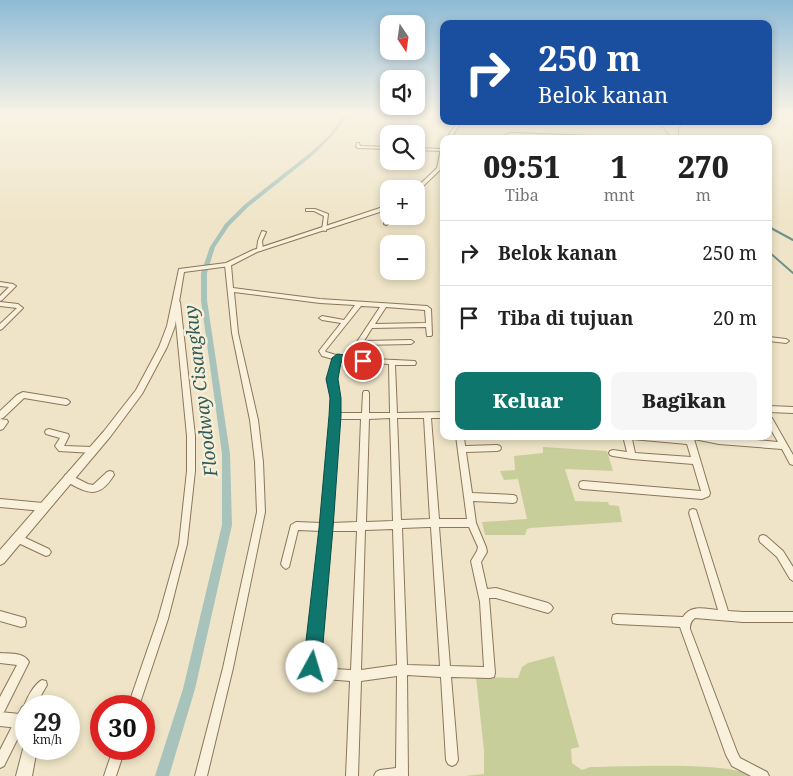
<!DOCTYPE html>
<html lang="id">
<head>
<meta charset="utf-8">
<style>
	:root { --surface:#fff; --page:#f6f6f6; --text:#222; --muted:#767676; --line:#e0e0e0; --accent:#0f766e }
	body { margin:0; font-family:"Noto Serif",serif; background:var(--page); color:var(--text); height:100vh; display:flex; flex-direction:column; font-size:19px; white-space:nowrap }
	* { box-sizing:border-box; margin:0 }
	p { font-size:16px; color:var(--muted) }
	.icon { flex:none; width:28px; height:28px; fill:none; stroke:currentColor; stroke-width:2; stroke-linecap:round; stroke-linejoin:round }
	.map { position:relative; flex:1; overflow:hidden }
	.side { position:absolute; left:440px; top:135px; width:332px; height:305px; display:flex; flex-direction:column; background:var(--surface); border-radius:10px; box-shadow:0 2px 8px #0003 }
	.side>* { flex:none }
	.banner { position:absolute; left:440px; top:20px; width:332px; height:105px; border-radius:10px; box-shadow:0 2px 8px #0003; background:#1a4fa0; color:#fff; overflow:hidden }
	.needle { width:32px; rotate:167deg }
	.controls { position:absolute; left:380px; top:15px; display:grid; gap:10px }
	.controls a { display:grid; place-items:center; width:45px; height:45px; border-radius:10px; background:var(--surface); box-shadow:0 2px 8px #0003; font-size:25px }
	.speed { position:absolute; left:15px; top:695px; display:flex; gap:10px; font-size:25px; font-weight:700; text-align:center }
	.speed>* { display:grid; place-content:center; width:65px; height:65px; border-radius:50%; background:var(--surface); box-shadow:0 2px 8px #0003; line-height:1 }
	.speed small { font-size:12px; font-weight:400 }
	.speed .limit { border:8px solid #d22; background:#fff; color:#111 }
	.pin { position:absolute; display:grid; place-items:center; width:42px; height:42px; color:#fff; margin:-21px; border:2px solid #fff; border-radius:50%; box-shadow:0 1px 5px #0007 }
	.me { position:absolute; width:55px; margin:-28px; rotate:6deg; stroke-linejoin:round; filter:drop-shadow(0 0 4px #0008) }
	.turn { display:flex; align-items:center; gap:18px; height:105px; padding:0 15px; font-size:22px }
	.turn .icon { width:65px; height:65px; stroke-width:2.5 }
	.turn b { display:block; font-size:35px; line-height:42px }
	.eta { display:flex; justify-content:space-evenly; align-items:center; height:85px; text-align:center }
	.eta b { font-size:30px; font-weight:800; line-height:35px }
	.primary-button { display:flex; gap:10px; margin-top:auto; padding:10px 15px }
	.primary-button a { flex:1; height:58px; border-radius:10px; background:var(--accent); color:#fff; font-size:20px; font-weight:800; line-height:58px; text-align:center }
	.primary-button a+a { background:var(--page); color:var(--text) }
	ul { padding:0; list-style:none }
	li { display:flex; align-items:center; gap:15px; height:65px; padding:0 15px; border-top:1px solid var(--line) }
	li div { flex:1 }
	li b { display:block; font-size:19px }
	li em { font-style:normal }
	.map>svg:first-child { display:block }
	.green { fill:#c7ce9a }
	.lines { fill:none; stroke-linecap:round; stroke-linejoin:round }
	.stream-far1 { stroke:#6e9289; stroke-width:1 }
	.stream { stroke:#6e9289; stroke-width:2 }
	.canal { fill:#a8c3bb; fill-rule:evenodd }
	.minor-casing { stroke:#8b765c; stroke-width:2 }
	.tertiary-casing { stroke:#8b765c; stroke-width:2 }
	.minor { fill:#f9f1db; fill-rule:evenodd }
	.tertiary { fill:#f9f1db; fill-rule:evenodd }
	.route { fill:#0f766e; stroke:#0a4d48 }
	.labels { text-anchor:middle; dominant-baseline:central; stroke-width:5; stroke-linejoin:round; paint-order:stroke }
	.water-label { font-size:18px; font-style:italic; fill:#2f5b59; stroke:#f6eed7 }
</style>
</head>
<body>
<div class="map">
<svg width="793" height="776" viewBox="0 0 793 776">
	<rect width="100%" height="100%" fill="#efe4c7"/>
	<path class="green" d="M543 447 607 451 613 471 565 469 575 501 608 502 609 505 619 506 622 522 530 528 527 529 525 535H485L482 522 527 519 518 479 504 480 500 471 515 470 514 456 543 453Z
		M554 656 579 747 571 749 572 763 582 770 590 767C628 767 725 761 754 776H465L484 774V751L476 677 518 678 522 667 528 663Z"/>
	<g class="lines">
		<path class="stream-far1" d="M663 121 661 125 672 139
			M684 121 679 128 678 134 684 139"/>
		<path class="stream" d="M769 227 793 240
			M769 252 793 273"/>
		<path class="canal" d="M345 114H349L332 136 313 155 248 207 229 226 215 247 207 273V300L230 454 232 525 195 689 169 776H155L183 689 222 525V454L201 300V273L210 247 225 224 244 205 310 153 330 135Z"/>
		<defs>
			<path id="minor" d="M648 121H662L663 122 661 123Z
				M512 133 651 138 653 139H614L512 135 509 136 507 139H478L499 136 500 137H505L506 134Z
				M357 143H359L360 146 389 147V149L358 148 356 147Z
				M416 148 442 149 444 150 442 151 416 150Z
				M386 206H389L388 224 386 225 384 224Z
				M306 209H315L328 214 326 231 322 230 324 216 314 211H306Z
				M262 231 266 232 262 241 263 249 260 251 257 249 258 241Z
				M228 263 231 265 233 288 320 299 427 306 431 309 432 335 431 336H427L426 327 372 328 364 341 411 340 414 342 411 344 361 345 353 358 415 361 416 363 415 365H395L397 413 444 412V418H431L439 519H467L456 436H464L465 446 497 445 500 446 501 448 500 450 497 451 466 452 472 493 513 495 516 496 517 499 516 502 513 503 473 501 476 523 486 547 487 552 481 562 487 589 496 588 548 603 551 605 553 608 551 611 548 613 496 598H489L495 673 494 677 490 678 451 677 458 760 456 764 452 766 448 764 446 760 441 677 407 675 408 776H374L376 772 380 770 396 768 397 676 361 681 358 776H346L350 681 313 678 309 677 307 667 321 531 298 530 289 567 286 569 283 567 281 564 291 525 296 522 322 523 331 416V398L329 379 333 359 322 356 319 351 341 323 322 320 319 318 322 316 344 320 355 305 320 303 234 292 238 333 258 420 263 462 265 512 233 668 207 776H195L223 668 257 512 255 462 250 420 232 333 225 265ZM361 306 380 307 345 360 348 362 389 364 390 413H369V393L368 391H364L363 393 362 413H339V398L335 379 340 361H343L344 359 343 357 326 352 325 351ZM386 307 425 310 426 323 375 324ZM390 418 393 521 366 522 369 419ZM397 418H424L430 519 401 520ZM338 419H361L357 522 331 523ZM428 527H431L440 666 407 665 402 528ZM439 527H469L478 547 477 551 471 561 480 602 484 667 450 666ZM393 529 397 665 361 670 365 530ZM330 531H357L351 670 317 668V667Z
				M0 282 13 284 16 286 2 300 0 301V296L9 287 0 286Z
				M177 300 180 302 195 436V471L187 544 168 619 139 706H128L158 619 179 544 187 471V436L174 302Z
				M0 302 18 304 23 308 2 329 0 330V324L17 308 0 306Z
				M769 337 786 339 789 341 786 343 769 341Z
				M23 392 66 399 68 400 70 402 68 404 66 405 24 398 3 418 0 419V411L17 395Z
				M769 406 793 407V413L769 412Z
				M769 417 772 418 793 455V465L790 464 782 449 719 444 694 439 710 493 709 496 702 499 583 489 580 488 579 485 580 482 583 481 701 491 693 464 632 459 613 456 610 455 609 453 610 451 613 450 627 452 623 436H669L686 438 688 436H711L778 442 769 426ZM632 439 687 444 691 457 635 453Z
				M0 419 7 420 8 422 3 429 0 430Z
				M49 429 68 434 69 436 64 446 93 447 96 448 97 450 96 452 93 453 59 451 55 446 60 438 46 434 45 432 46 430Z
				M110 471 113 472 114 475C98 501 86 492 65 481L64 478 65 475 68 474 88 484 93 485 107 472Z
				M0 499 43 503 46 504 47 507 46 510 43 511 0 507Z
				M693 509 696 510 697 513 728 611 743 612H793V622H743L695 618C691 621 690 624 690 629L737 752 740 758 767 772 769 776H751L732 766 726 755 680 627 617 624 613 623 612 619 613 615 617 614 683 617C691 604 706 609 718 610L689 513 690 510Z
				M17 534 49 549 51 552 49 555 46 556 14 541 13 538 14 535Z
				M763 535 766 536 783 551 793 567V581L790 579 777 557 760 542 759 539 760 536Z
				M0 611 25 618 26 622 25 626 21 627 0 621Z
				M0 653C10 654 24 652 29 662L4 712 0 714V697L17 665 0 663Z
				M42 680 46 681 47 685 35 706H26V722L4 766 0 768V750L22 707 24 706C27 698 34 684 42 680Z
				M113 749H125L116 776H104Z"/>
			<path id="tertiary" d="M458 121H462L450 139H446Z
				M444 143V157L442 168 416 193 415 189 437 168 442 144Z
				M389 205V209L257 252 230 266 184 272 175 326 167 347 142 394 110 437 4 563 0 565V550L104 431 136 390 159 347 167 326 179 269 226 263 253 250Z
				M0 712 20 714 26 717V732L18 728 0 726Z
				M26 743V749H37L32 776H16L23 749Z"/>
		</defs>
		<use href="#minor" class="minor-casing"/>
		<use href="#tertiary" class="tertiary-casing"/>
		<use href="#minor" class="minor"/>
		<use href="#tertiary" class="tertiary"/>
	</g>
	<linearGradient id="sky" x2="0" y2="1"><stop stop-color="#8ebad6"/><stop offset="0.51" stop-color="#f8f3e6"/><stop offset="1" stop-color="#f8f3e6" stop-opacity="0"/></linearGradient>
	<rect width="793" height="223" fill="url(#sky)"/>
	<path class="route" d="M337 354 363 357 368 361 363 364 341 362 338 379 341 398V416L333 528 321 667 318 673 312 676 306 673 303 667 319 528 329 416 330 398 326 379 332 358Z"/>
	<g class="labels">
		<g class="water-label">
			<text transform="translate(200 391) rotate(-97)">Floodway Cisangkuy</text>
		</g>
	</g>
</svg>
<div class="controls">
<a><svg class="needle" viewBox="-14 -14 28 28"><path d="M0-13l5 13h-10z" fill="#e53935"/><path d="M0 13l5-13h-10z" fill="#767676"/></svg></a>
<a><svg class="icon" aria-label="sound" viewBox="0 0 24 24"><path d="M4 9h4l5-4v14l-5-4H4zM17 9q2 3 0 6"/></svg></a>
<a><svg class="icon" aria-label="search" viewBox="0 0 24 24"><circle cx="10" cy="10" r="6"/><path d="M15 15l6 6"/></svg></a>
<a>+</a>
<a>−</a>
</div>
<div class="speed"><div>29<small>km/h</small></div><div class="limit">30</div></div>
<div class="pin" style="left:363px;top:361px;background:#d93025"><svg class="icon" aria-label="arrive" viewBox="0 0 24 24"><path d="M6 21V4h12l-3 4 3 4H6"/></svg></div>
<svg class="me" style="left:312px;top:667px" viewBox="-20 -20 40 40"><circle r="19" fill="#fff"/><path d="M0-13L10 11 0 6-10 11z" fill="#0f766e"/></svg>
<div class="banner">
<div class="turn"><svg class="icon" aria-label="right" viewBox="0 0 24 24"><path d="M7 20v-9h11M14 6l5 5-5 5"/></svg><div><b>250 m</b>Belok kanan</div></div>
</div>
<section class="side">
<div class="eta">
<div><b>09:51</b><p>Tiba</p></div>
<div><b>1</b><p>mnt</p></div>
<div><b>270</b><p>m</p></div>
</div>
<ul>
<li><svg class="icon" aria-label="right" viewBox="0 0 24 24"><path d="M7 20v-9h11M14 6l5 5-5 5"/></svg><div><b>Belok kanan</b></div><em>250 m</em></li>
<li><svg class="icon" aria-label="arrive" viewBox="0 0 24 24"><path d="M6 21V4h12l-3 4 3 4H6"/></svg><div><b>Tiba di tujuan</b></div><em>20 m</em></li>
</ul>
<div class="primary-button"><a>Keluar</a><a>Bagikan</a></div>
</section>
</div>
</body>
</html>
